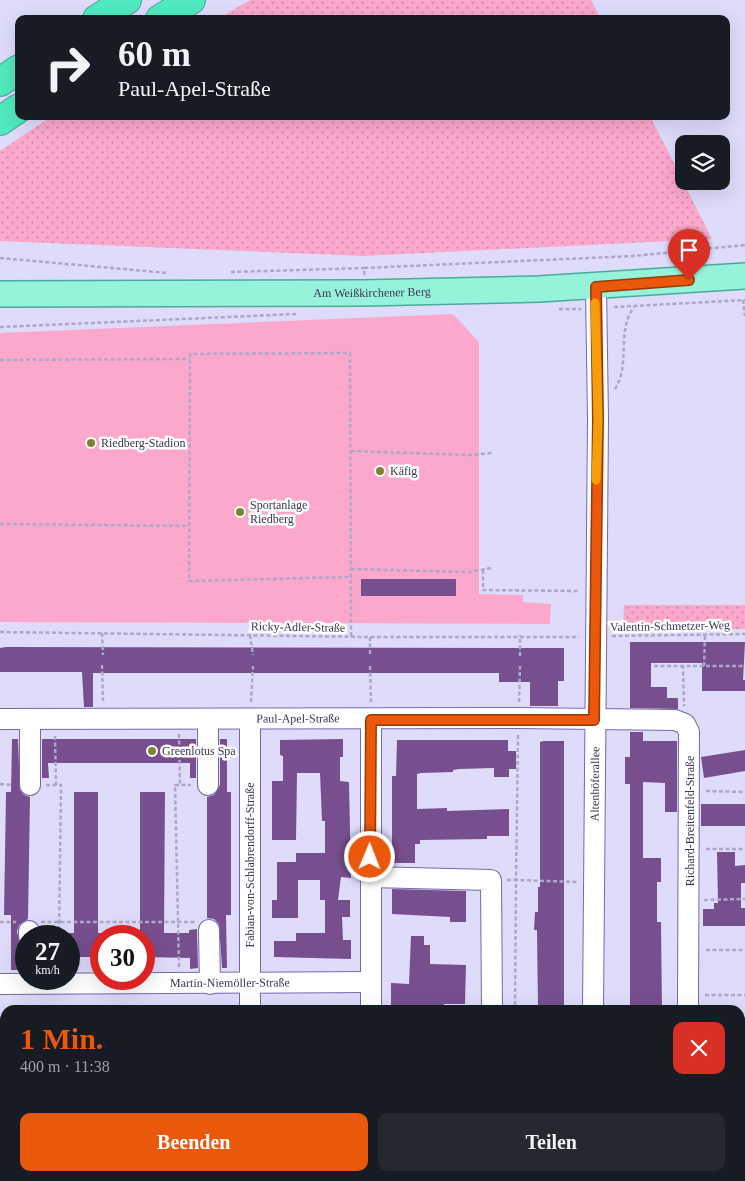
<!DOCTYPE html>
<html lang="de">
<head>
<meta charset="utf-8">
<style>
	:root { --surface:#171b24; --page:#242831; --text:#f1f3f6; --muted:#9ea1a6; --accent:#ea580c }
	body { margin:0; font-family:"Times New Roman",serif; background:var(--page); color:var(--text); height:100vh; display:flex; flex-direction:column; font-size:19px; white-space:nowrap }
	* { box-sizing:border-box; margin:0 }
	p { font-size:16px; color:var(--muted) }
	.icon { flex:none; width:28px; height:28px; fill:none; stroke:currentColor; stroke-width:2; stroke-linecap:round; stroke-linejoin:round }
	.map { position:relative; flex:1; overflow:hidden }
	.sheet { position:absolute; left:0px; top:1005px; width:745px; height:176px; display:flex; flex-direction:column; background:var(--surface); border-radius:15px 15px 0 0; box-shadow:0 5px 20px #0002 }
	.sheet>* { flex:none }
	.top-card { position:absolute; left:15px; top:15px; width:715px; height:105px; border-radius:10px; box-shadow:0 5px 20px #0002; background:#171b24; color:var(--text); overflow:hidden }
	.controls { position:absolute; left:675px; top:135px; display:grid; gap:10px }
	.controls a { display:grid; place-items:center; width:55px; height:55px; border-radius:10px; background:var(--surface); box-shadow:0 5px 20px #0002; font-size:25px }
	.speed { position:absolute; left:15px; top:925px; display:flex; gap:10px; font-size:25px; font-weight:700; text-align:center }
	.speed>* { display:grid; place-content:center; width:65px; height:65px; border-radius:50%; background:var(--surface); box-shadow:0 5px 20px #0002; line-height:1 }
	.speed small { font-size:12px; font-weight:400 }
	.speed .limit { border:8px solid #d22; background:#fff; color:#111 }
	.pin { position:absolute; display:grid; place-items:center; width:42px; height:42px; color:#fff; margin:-51px -21px; border-radius:50% 50% 50% 0; rotate:-45deg; box-shadow:0 0 5px #0007 }
	.pin .icon { rotate:45deg }
	.me { position:absolute; width:55px; margin:-28px; rotate:1deg; stroke-linejoin:round; filter:drop-shadow(0 0 4px #0008) }
	.turn { display:flex; align-items:center; gap:18px; height:105px; padding:0 20px; font-size:22px }
	.turn .icon { width:65px; height:65px; stroke-width:2.5 }
	.turn b { display:block; font-size:35px; line-height:42px }
	.round { display:grid; place-items:center; flex:none; width:52px; height:52px; border-radius:10px; background:var(--page) }
	.overview { display:flex; align-items:center; justify-content:space-between; height:85px; padding:0 20px }
	h1 { font-size:30px; font-weight:700; line-height:38px; color:var(--accent) }
	.cta { display:flex; gap:10px; margin-top:auto; padding:10px 20px }
	.cta a { flex:1; height:58px; border-radius:10px; background:var(--accent); color:#fff; font-size:20px; font-weight:700; line-height:58px; text-align:center }
	.cta a+a { background:var(--page); color:var(--text) }
	.map>svg:first-child { display:block }
	.grass { fill:url(#grass-dots) }
	.pitch { fill:#fca8cd }
	.building { fill:#774f8f }
	.lines { fill:none; stroke-linecap:round; stroke-linejoin:round }
	.minor-casing { stroke:#7668af; stroke-width:22 }
	.major-casing { stroke:#49ab9b; stroke-width:28 }
	.highway-casing { stroke:#49ab9b; stroke-width:30 }
	.path { stroke:#ada8c8; stroke-width:2.5; stroke-dasharray:4 2.5; stroke-linecap:butt }
	.minor { stroke:#fff; stroke-width:20 }
	.major { stroke:#97f2da; stroke-width:25 }
	.highway { stroke:#51eac1; stroke-width:28 }
	.route-casing { stroke:#983908; stroke-width:12 }
	.route { stroke:#ea580c; stroke-width:9 }
	.slow { stroke:#f59e0b; stroke-width:9 }
	.poi-dot { fill:#7f832d; stroke:#fff; stroke-width:2 }
	.labels { text-anchor:middle; dominant-baseline:central; stroke-width:5; stroke-linejoin:round; paint-order:stroke }
	.street-label { font-size:12px; fill:#3b3554; stroke:#fff }
	.poi-label { font-size:12px; fill:#3b3554; stroke:#fff; text-anchor:start }
</style>
</head>
<body>
<div class="map">
<svg width="745" height="1181" viewBox="0 0 745 1181">
	<defs>
		<pattern id="grass-dots" width="8" height="8" patternUnits="userSpaceOnUse" patternTransform="scale(1.25)"><rect width="8" height="8" fill="#fca8cd"/><path d="M2 2h.1M6 6h.1" fill="none" stroke="#cd8aa9" stroke-width="1.8" stroke-linecap="round"/></pattern>
	</defs>
	<rect width="100%" height="100%" fill="#dfdbfb"/>
	<path class="grass" d="M250 0H591L601 19H218Z
		M52 116H650L712 239 363 256 0 241V151Z
		M624 605H745V629L623 631Z"/>
	<path class="pitch" d="M453 314 479 342V594L523 595V602L551 604 550 624 0 622V333Z"/>
	<path class="building" d="M361 579H456V596H361Z
		M630 642H745L743 680H745V691H702V663H651V687H667V698H678V709L630 708Z
		M6 647 564 648V681H558V706H530V682H499V673H93V707H84L82 672H0V648Z
		M630 732H643V741H677V812H665V783L643 782V858H661V882H657V922H661L662 1010H630V784H625V757H630Z
		M12 739H18L20 790 24 795 30 797 28 919 19 925 17 931 19 941 23 946V970H11V915H4L6 792H11Z
		M42 739H196V778H190V763H48L49 778H42Z
		M220 739H227V792H231V915H226L227 968H222L219 924 214 919 207 918V797L214 795 220 785Z
		M343 739V757H340V781L349 782 351 878 341 877 338 900H350V917H342L343 940H351V959L274 957V941H296V933H325V900H320V880H298V918H272V900H277V862H296V853H325V821H322L320 773H297L296 840H272V781H283V756L280 755V740Z
		M397 740H508V751H516V769H509V777H494V768L459 769 453 770V772L421 773 417 774V809L447 808V811L509 809V836H487V839L420 840V844H415V863H392V776H396Z
		M544 741H564V1010H538L537 930H534L535 912H538V887H540V742Z
		M745 750V771L704 778 701 757Z
		M74 792H98V933H101V957H69V933H74Z
		M140 792H165L164 933H189V930L197 929 198 968 190 969V958L144 957V936H140Z
		M701 804H745V826H701Z
		M717 852H735V866L745 865V883H741V908H745V926H703V909H714V903H718Z
		M392 889 466 891V922H450V917L392 914Z
		M411 936H424V945H430V964L466 965 465 1004H444V1009L391 1010V983L409 984Z"/>
	<g class="lines">
		<defs>
			<g id="minor">
				<path id="s1" d="M0 719 518 718 675 720 685 724 689 732 688 1010"/>
				<path d="M30 719V785"/>
				<path d="M371 720V1010"/>
				<path d="M208 785V719"/>
				<path d="M370 877 491 880 492 1010"/>
				<path d="M209 930 210 984"/>
				<path d="M29 931V936"/>
				<path id="s2" d="M0 984 370 982"/>
				<path d="M250 1010V720"/>
				<path id="s3" d="M593 1010 598 419 596 287"/>
				<path d="M593 1176V1181"/>
				<path d="M680 1176V1181"/>
				<path d="M251 1181V1176"/>
				<path d="M371 1181V1176"/>
			</g>
			<g id="major">
				<path id="s4" d="M0 294 363 293 539 289 745 276"/>
			</g>
			<path id="highway" d="M97 19 127 0
				M160 19 191 0
				M0 82 19 69
				M0 121 19 108"/>
		</defs>
		<use href="#minor" class="minor-casing"/>
		<use href="#major" class="major-casing"/>
		<use href="#highway" class="highway-casing"/>
		<path class="path" d="M0 258 168 273
			M231 272 365 268
			M364 275 365 268 633 256 745 245
			M743 300 745 316
			M614 307 745 300
			M559 309H581
			M0 327 296 314
			M0 360 190 359
			M615 389C631 364 616 331 634 307
			M351 451 471 455 492 453
			M0 524 189 526
			M351 569 469 572 491 568
			M483 570V590L578 591
			M0 632 370 637H579
			M102 633 103 655
			M250 635 253 655
			M351 636 350 353 190 354 189 581 351 577
			M612 636 745 634
			M370 637V655
			M520 656V635
			M102 665 103 701
			M683 665 684 706
			M370 666 371 702
			M654 666H745
			M704 666 705 635
			M251 702 253 666
			M519 702 520 666
			M179 734 180 785
			M518 735 516 880 578 882
			M55 736 56 785
			M0 784 13 785
			M46 785H61L59 936
			M706 791 745 792
			M706 849H745
			M507 880H516L515 1010
			M704 900 745 899
			M0 922H16
			M41 922H196
			M706 950H745
			M179 967 175 785H191
			M705 995H745
			M740 1053H745"/>
		<use href="#minor" class="minor"/>
		<use href="#major" class="major"/>
		<use href="#highway" class="highway"/>
	</g>
	<g class="lines">
		<defs>
			<path id="route" d="M370 857 371 720H594L598 419 596 287 689 280"/>
		</defs>
		<use href="#route" class="route-casing"/>
		<use href="#route" class="route"/>
		<path class="slow" d="M595 303 598 419 596 480"/>
	</g>
	<g class="poi-dot">
		<circle cx="91" cy="443" r="5"/>
		<circle cx="380" cy="471" r="5"/>
		<circle cx="240" cy="512" r="5"/>
		<circle cx="152" cy="751" r="5"/>
	</g>
	<g class="labels">
		<g class="street-label">
			<text stroke="none"><textPath href="#s4" startOffset="372">Am Weißkirchener Berg</textPath></text>
			<text transform="translate(670 626) rotate(-1)">Valentin-Schmetzer-Weg</text>
			<text transform="translate(298 627) rotate(1)">Ricky-Adler-Straße</text>
			<text stroke="none"><textPath href="#s1" startOffset="298">Paul-Apel-Straße</textPath></text>
			<text stroke="none"><textPath href="#s3" startOffset="226">Altenhöferallee</textPath></text>
			<text transform="translate(690 821) rotate(-90)">Richard-Breitenfeld-Straße</text>
			<text transform="translate(250 865) rotate(-90)">Fabian-von-Schlabrendorff-Straße</text>
			<text stroke="none"><textPath href="#s2" startOffset="230">Martin-Niemöller-Straße</textPath></text>
		</g>
		<g class="poi-label">
			<text x="101" y="443">Riedberg-Stadion</text>
			<text x="390" y="471">Käfig</text>
			<text x="250" y="505">Sportanlage<tspan x="250" dy="14">Riedberg</tspan></text>
			<text x="162" y="751">Greenlotus Spa</text>
		</g>
	</g>
</svg>
<div class="controls">
<a><svg class="icon" aria-label="layers" viewBox="0 0 24 24"><path d="M12 4l9 5-9 5-9-5zM3 14l9 5 9-5"/></svg></a>
</div>
<div class="speed"><div>27<small>km/h</small></div><div class="limit">30</div></div>
<div class="pin" style="left:689px;top:280px;background:#d93025"><svg class="icon" aria-label="arrive" viewBox="0 0 24 24"><path d="M6 21V4h12l-3 4 3 4H6"/></svg></div>
<svg class="me" style="left:370px;top:857px" viewBox="-20 -20 40 40"><circle r="17" fill="#ea580c" stroke="#fff" stroke-width="3"/><path d="M0-11L8 9 0 5-8 9z" fill="#fff"/></svg>
<div class="top-card">
<div class="turn"><svg class="icon" aria-label="right" viewBox="0 0 24 24"><path d="M7 20v-9h11M14 6l5 5-5 5"/></svg><div><b>60 m</b>Paul-Apel-Straße</div></div>
</div>
<section class="sheet">
<div class="overview"><div><h1>1 Min.</h1><p>400 m · 11:38</p></div><a class="round" style="background:#d93025;color:#fff"><svg class="icon" aria-label="close" viewBox="0 0 24 24"><path d="M6 6l12 12M18 6L6 18"/></svg></a></div>
<div class="cta"><a>Beenden</a><a>Teilen</a></div>
</section>
</div>
</body>
</html>
